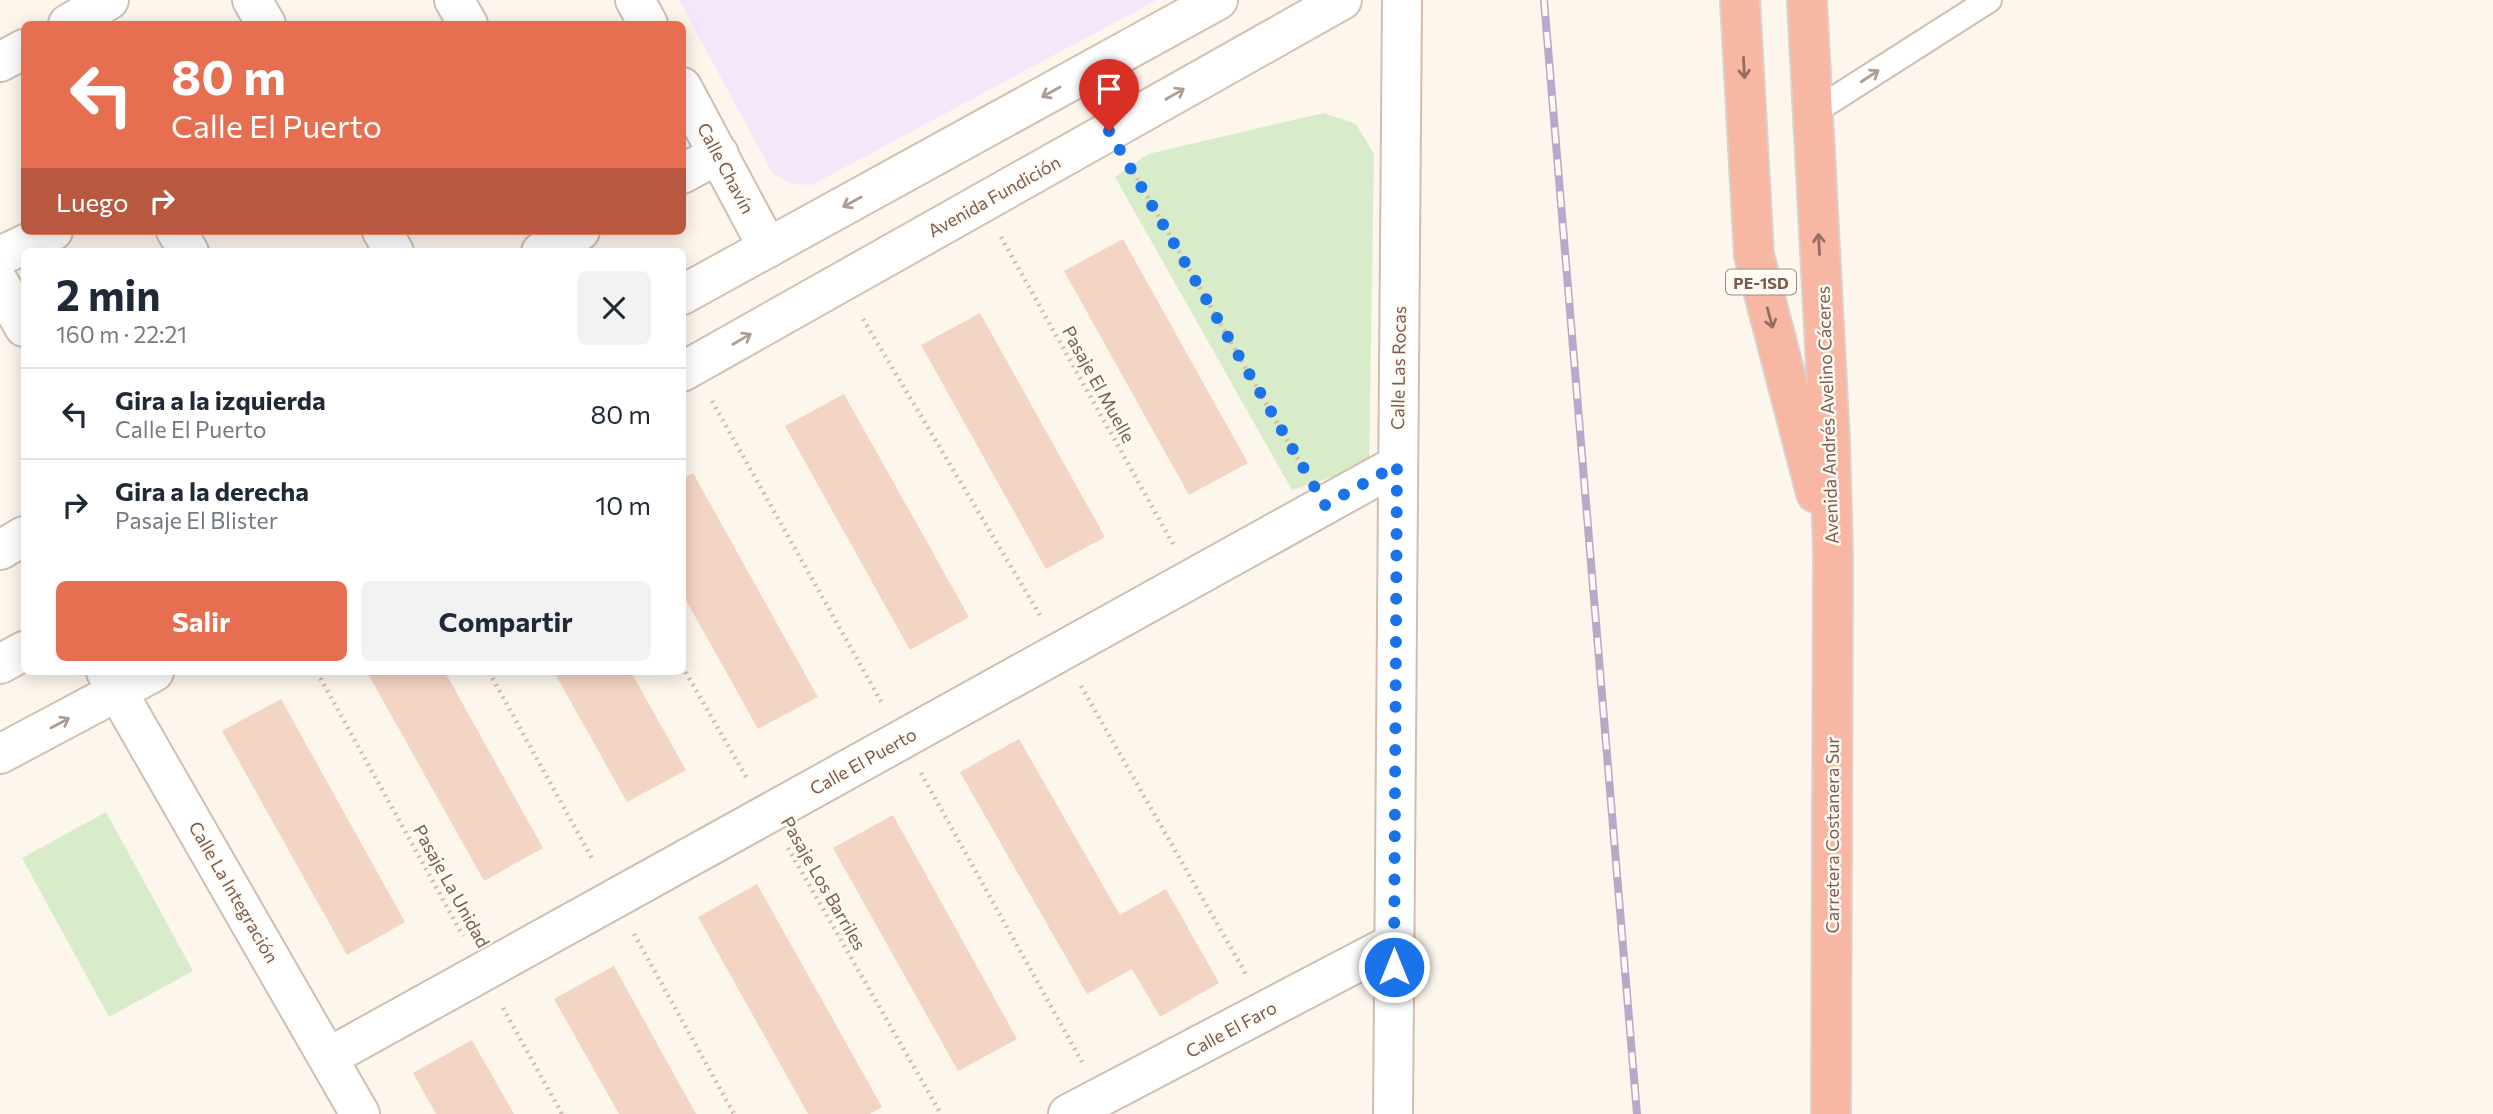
<!DOCTYPE html>
<html lang="es">
<head>
<meta charset="utf-8">
<style>
	:root { --surface:#fff; --page:#f2f2f3; --text:#1f2937; --muted:#747a83; --line:#e0e1e3; --accent:#e76f51 }
	body { margin:0; font-family:Commissioner,sans-serif; background:var(--page); color:var(--text); height:100vh; display:flex; flex-direction:column; font-size:26px; white-space:nowrap }
	* { box-sizing:border-box; margin:0 }
	p { font-size:23px; color:var(--muted) }
	.icon { flex:none; width:38px; height:38px; fill:none; stroke:currentColor; stroke-width:2; stroke-linecap:round; stroke-linejoin:round }
	.map { position:relative; flex:1; overflow:hidden }
	.sheet { position:absolute; left:21px; top:248px; width:665px; height:427px; display:flex; flex-direction:column; background:var(--surface); border-radius:10px; box-shadow:0 4px 18px #0003 }
	.sheet>* { flex:none }
	.top-card { position:absolute; left:21px; top:21px; width:665px; height:214px; border-radius:10px; box-shadow:0 4px 18px #0003; background:#e76f51; color:#fff; overflow:hidden }
	.pin { position:absolute; display:grid; place-items:center; width:60px; height:60px; color:#fff; margin:-72px -30px; border-radius:50% 50% 50% 0; rotate:-45deg; box-shadow:0 0 7px #0007 }
	.pin .icon { rotate:45deg }
	.me { position:absolute; width:77px; margin:-38px; rotate:0deg; stroke-linejoin:round; filter:drop-shadow(0 0 5px #0008) }
	.turn { display:flex; align-items:center; gap:24px; height:147px; padding:0 35px; font-size:32px }
	.turn .icon { width:91px; height:91px; stroke-width:2.5 }
	.turn b { display:block; font-size:49px; line-height:60px }
	.then { display:flex; align-items:center; height:66px; padding:0 35px; background:#0003; gap:14px; font-size:26px }
	.round { display:grid; place-items:center; flex:none; width:74px; height:74px; border-radius:10px; background:var(--page) }
	.headline { display:flex; align-items:center; justify-content:space-between; height:119px; padding:0 35px }
	h1 { font-size:42px; font-weight:700; line-height:52px }
	.button { display:flex; gap:14px; margin-top:auto; padding:14px 35px }
	.button a { flex:1; height:80px; border-radius:10px; background:var(--accent); color:#fff; font-size:28px; font-weight:700; line-height:80px; text-align:center }
	.button a+a { background:var(--page); color:var(--text) }
	ul { padding:0; list-style:none }
	li { display:flex; align-items:center; gap:21px; height:91px; padding:0 35px; border-top:2px solid var(--line) }
	li div { flex:1 }
	li b { display:block; font-size:26px }
	li em { font-style:normal }
	.map>svg:first-child { display:block }
	.education { fill:#f3e8fa }
	.green { fill:#d8ecc9 }
	.building { fill:#f3d5c3 }
	.lines { fill:none; stroke-linecap:round; stroke-linejoin:round }
	.lane-casing { stroke:#d1beb0; stroke-width:28 }
	.street-casing { stroke:#d1beb0; stroke-width:42 }
	.secondary-casing { stroke:#d6c0b0; stroke-width:42 }
	.highway-casing { stroke:#dad1cd; stroke-width:42 }
	.path { stroke:#d9b8a5; stroke-width:4.5; stroke-dasharray:2 5; stroke-linecap:butt }
	.lane { stroke:#fff; stroke-width:24 }
	.street { stroke:#fff; stroke-width:38 }
	.secondary { stroke:#fff; stroke-width:38 }
	.highway { stroke:#f7b7a3; stroke-width:38 }
	.rail-casing { stroke:#b9a8c9; stroke-width:8 }
	.rail { stroke:#fffaf3; stroke-width:5; stroke-dasharray:16; stroke-linecap:butt }
	.oneway { stroke:#936e5e }
	.oneway2 { stroke:#af9d94 }
	.route { stroke:#1a73e8; stroke-width:12; stroke-dasharray:0 21.6 }
	.labels { text-anchor:middle; dominant-baseline:central; stroke-width:5; stroke-linejoin:round; paint-order:stroke }
	.shield { fill:#fffaf3; stroke:#a28b7f; stroke-width:2 }
	.shield-label { font-size:16px; font-weight:bold; fill:#7a5c4d }
	.street-label { font-size:18px; fill:#7a5c4d; stroke:#fffaf3 }
</style>
</head>
<body>
<div class="map">
<svg width="2493" height="1114" viewBox="0 0 2493 1114">
	<rect width="100%" height="100%" fill="#fdf6ec"/>
	<path class="education" d="M679 0H1157L812 185 792 184 773 174Z"/>
	<path class="green" d="M1324 113 1356 124 1374 154 1369 465 1292 490 1115 177 1148 154Z
		M106 812 193 971 109 1017 22 858Z"/>
	<path class="building" d="M1123 239 1248 463 1189 495 1064 271Z
		M980 313 1105 537 1046 569 921 345Z
		M844 394 969 617 910 650 785 426Z
		M693 473 818 697 758 729 682 593V479Z
		M367 672H445L543 848 484 881Z
		M554 672H631L686 770 627 802Z
		M281 699 405 922 347 955 222 731Z
		M1019 739 1120 915 1166 889 1219 983 1160 1017 1132 969 1087 994 960 772Z
		M893 815 1017 1039 958 1071 833 848Z
		M757 884 882 1107 870 1114H808L698 917Z
		M614 966 696 1114H619L554 999Z
		M472 1040 514 1114H436L413 1073Z"/>
	<g class="lines">
		<defs>
			<path id="lane" d="M1812 113 1989 0"/>
			<path id="street" d="M252 0 266 24
				M454 0 468 24
				M635 0 648 24
				M68 24 109 0
				M0 62 24 49
				M682 87 768 248
				M682 174 719 154
				M176 231 189 252
				M382 231 394 252
				M541 252 580 231
				M0 256 53 231
				M0 284 24 327
				M0 550 24 536
				M106 672 360 1114
				M329 1057 1397 465
				M1068 1114 1394 943
				M1393 1114 1402 0"/>
			<path id="secondary" d="M682 295 1218 0
				M682 372 1342 0
				M0 664 24 651
				M0 754 154 672"/>
			<path id="highway" d="M1740 0 1754 255 1816 493
				M1807 0 1830 442 1833 557 1831 1114"/>
		</defs>
		<use href="#lane" class="lane-casing"/>
		<use href="#street" class="street-casing"/>
		<use href="#secondary" class="secondary-casing"/>
		<use href="#highway" class="highway-casing"/>
		<path class="path" d="M1130 166 1303 468
			M1001 237 1173 544
			M863 319 1040 615
			M712 401 883 705
			M682 666 748 780
			M317 672 463 936
			M489 672 594 862
			M1081 686 1247 976
			M921 773 1082 1062
			M788 848 941 1114
			M634 934 734 1114
			M503 1008 562 1114"/>
		<use href="#lane" class="lane"/>
		<use href="#street" class="street"/>
		<use href="#secondary" class="secondary"/>
		<use href="#highway" class="highway"/>
		<defs>
			<path id="rail" d="M1544 0 1637 1114"/>
		</defs>
		<use href="#rail" class="rail-casing"/>
		<use href="#rail" class="rail"/>
	</g>
	<defs><path id="oneway-shaft" d="M-6 0H5M1.5-3L5.5 0L1.5 3" fill="none" stroke-width="1.6" stroke-linecap="round" stroke-linejoin="round" transform="scale(1.75)"/></defs>
	<g class="oneway">
		<use href="#oneway-shaft" transform="translate(1744 68) rotate(87)"/>
		<use href="#oneway-shaft" transform="translate(1819 244) rotate(-93)"/>
		<use href="#oneway-shaft" transform="translate(1770 318) rotate(75)"/>
	</g>
	<g class="oneway2">
		<use href="#oneway-shaft" transform="translate(1870 76) rotate(-33)"/>
		<use href="#oneway-shaft" transform="translate(1051 92) rotate(151)"/>
		<use href="#oneway-shaft" transform="translate(1175 94) rotate(-30)"/>
		<use href="#oneway-shaft" transform="translate(852 202) rotate(151)"/>
		<use href="#oneway-shaft" transform="translate(742 339) rotate(-30)"/>
		<use href="#oneway-shaft" transform="translate(60 723) rotate(-28)"/>
	</g>
	<g class="lines">
		<path class="route" d="M1109 131 1325 505 1397 465 1394 967"/>
	</g>
	<g class="labels">
		<rect class="shield" x="1726" y="269.5" width="70" height="25" rx="5"/>
		<g class="shield-label">
			<text x="1761" y="282">PE-1SD</text>
		</g>
		<g class="street-label">
			<text transform="translate(726 168) rotate(62)">Calle Chavín</text>
			<text transform="translate(994 196) rotate(-29)">Avenida Fundición</text>
			<text transform="translate(1398 368) rotate(-89)">Calle Las Rocas</text>
			<text transform="translate(1099 384) rotate(61)">Pasaje El Muelle</text>
			<text transform="translate(1827 415) rotate(-92)">Avenida Andrés Avelino Cáceres</text>
			<text transform="translate(863 761) rotate(-29)">Calle El Puerto</text>
			<text transform="translate(1832 835) rotate(-90)">Carretera Costanera Sur</text>
			<text transform="translate(824 883) rotate(60)">Pasaje Los Barriles</text>
			<text transform="translate(452 886) rotate(61)">Pasaje La Unidad</text>
			<text transform="translate(234 892) rotate(60)">Calle La Integración</text>
			<text transform="translate(1231 1029) rotate(-28)">Calle El Faro</text>
		</g>
	</g>
</svg>
<div class="pin" style="left:1109px;top:131px;background:#d93025"><svg class="icon" aria-label="arrive" viewBox="0 0 24 24"><path d="M6 21V4h12l-3 4 3 4H6"/></svg></div>
<svg class="me" style="left:1394px;top:967px" viewBox="-20 -20 40 40"><circle r="17" fill="#1a73e8" stroke="#fff" stroke-width="3"/><path d="M0-11L8 9 0 5-8 9z" fill="#fff"/></svg>
<div class="top-card">
<div class="turn"><svg class="icon" aria-label="left" viewBox="0 0 24 24"><path d="M17 20v-9H6M10 6l-5 5 5 5"/></svg><div><b>80 m</b>Calle El Puerto</div></div>
<div class="then">Luego<svg class="icon" aria-label="right" viewBox="0 0 24 24"><path d="M7 20v-9h11M14 6l5 5-5 5"/></svg></div>
</div>
<section class="sheet">
<div class="headline"><div><h1>2 min</h1><p>160 m · 22:21</p></div><a class="round"><svg class="icon" aria-label="close" viewBox="0 0 24 24"><path d="M6 6l12 12M18 6L6 18"/></svg></a></div>
<ul>
<li><svg class="icon" aria-label="left" viewBox="0 0 24 24"><path d="M17 20v-9H6M10 6l-5 5 5 5"/></svg><div><b>Gira a la izquierda</b><p>Calle El Puerto</p></div><em>80 m</em></li>
<li><svg class="icon" aria-label="right" viewBox="0 0 24 24"><path d="M7 20v-9h11M14 6l5 5-5 5"/></svg><div><b>Gira a la derecha</b><p>Pasaje El Blister</p></div><em>10 m</em></li>
</ul>
<div class="button"><a>Salir</a><a>Compartir</a></div>
</section>
</div>
</body>
</html>
